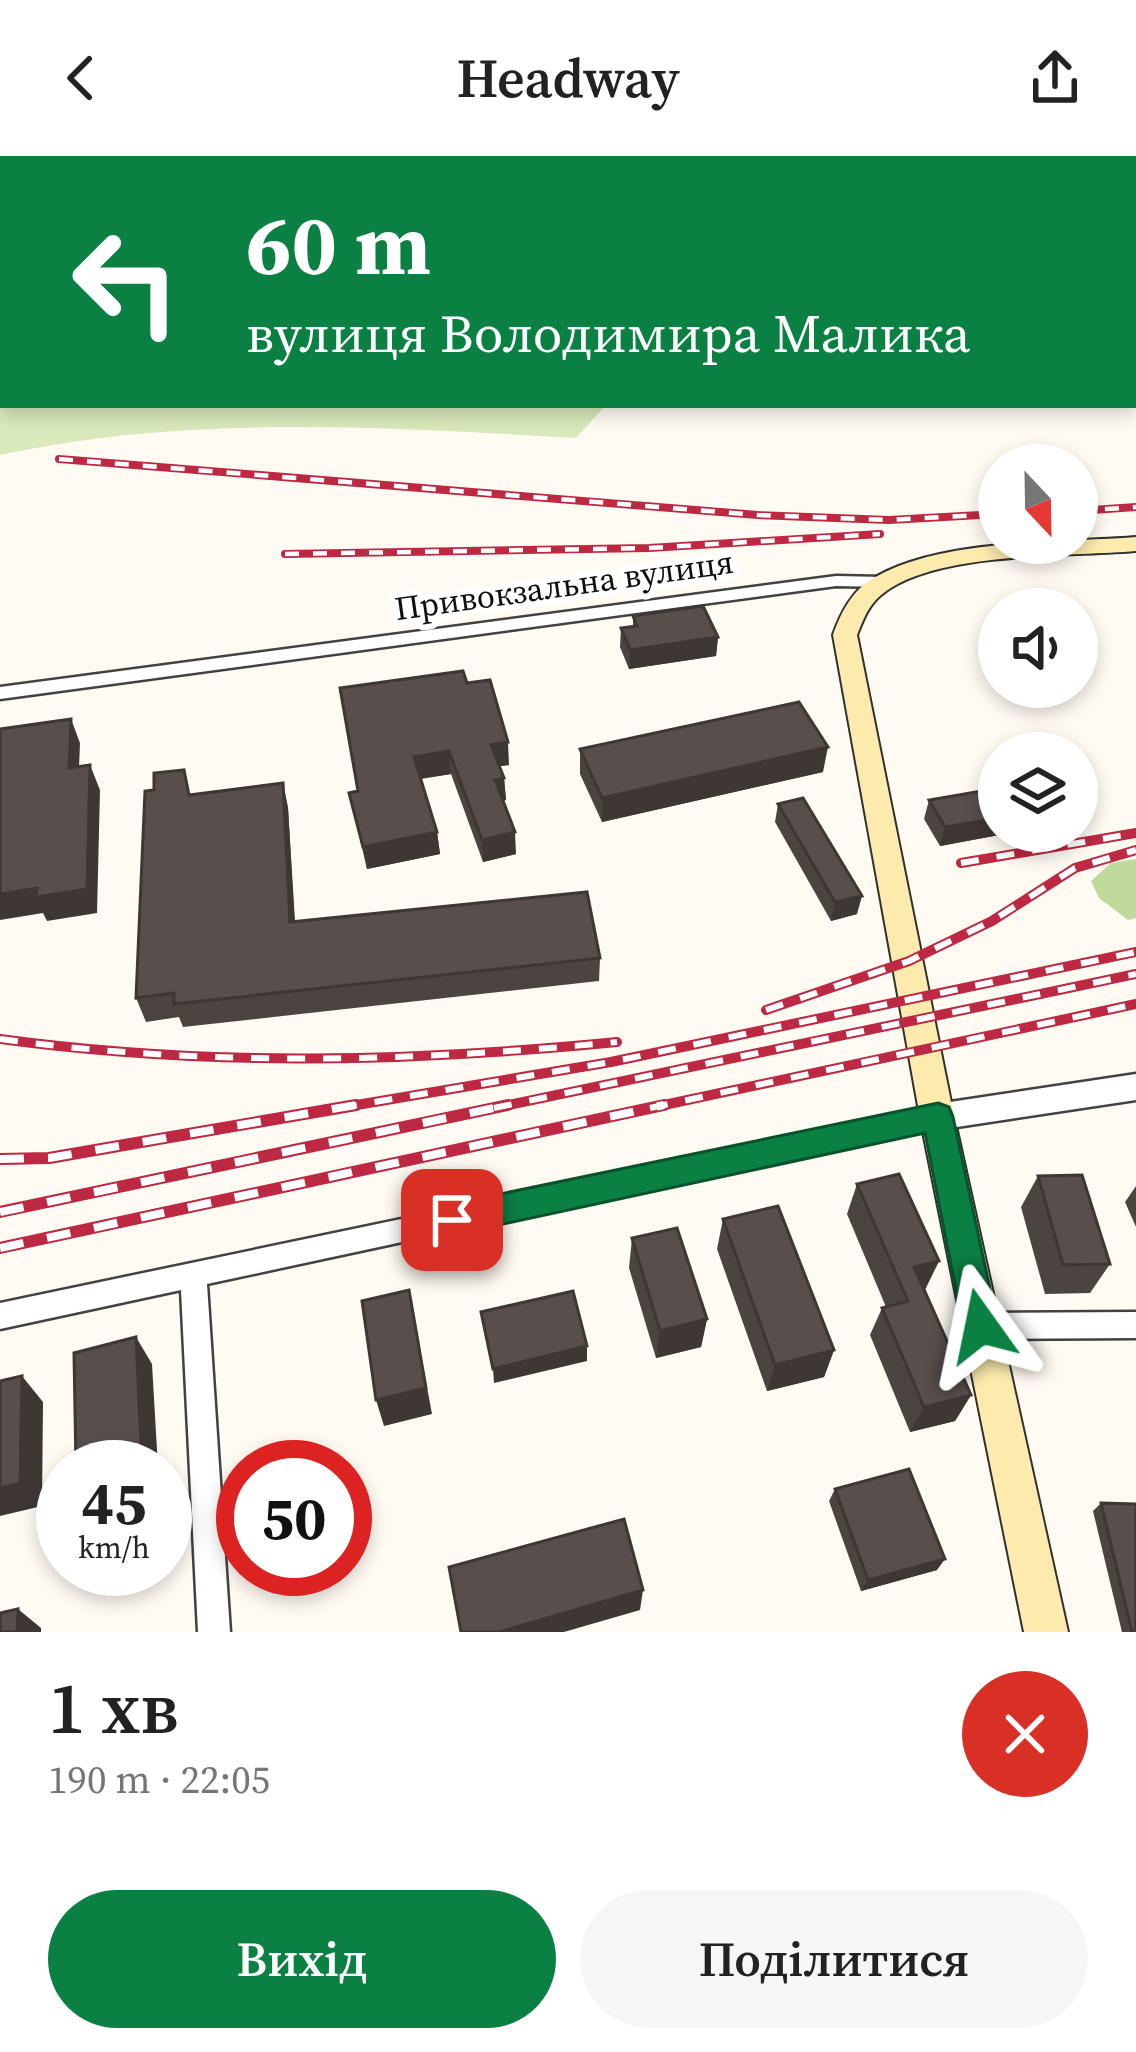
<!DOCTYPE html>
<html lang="uk">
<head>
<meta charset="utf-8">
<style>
	:root { --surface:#fff; --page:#f6f6f6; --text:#222; --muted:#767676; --accent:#0b8043 }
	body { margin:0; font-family:"Source Serif 4",serif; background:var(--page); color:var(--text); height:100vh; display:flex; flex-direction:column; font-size:45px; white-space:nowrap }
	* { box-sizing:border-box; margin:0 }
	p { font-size:39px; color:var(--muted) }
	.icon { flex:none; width:66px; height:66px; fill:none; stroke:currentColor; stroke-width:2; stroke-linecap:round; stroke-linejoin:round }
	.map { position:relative; height:1476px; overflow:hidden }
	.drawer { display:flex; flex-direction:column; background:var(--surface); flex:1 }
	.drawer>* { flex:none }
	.guide { position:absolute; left:0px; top:0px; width:1137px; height:252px; box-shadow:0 6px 18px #0003; background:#0b8043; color:#fff; overflow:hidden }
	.needle { width:78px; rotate:158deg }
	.tools { position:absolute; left:978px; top:288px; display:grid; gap:24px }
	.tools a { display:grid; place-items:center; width:120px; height:120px; border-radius:50%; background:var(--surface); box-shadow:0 6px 18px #0003; font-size:60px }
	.speed { position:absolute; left:36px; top:1284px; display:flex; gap:24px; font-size:60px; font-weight:700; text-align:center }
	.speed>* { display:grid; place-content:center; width:156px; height:156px; border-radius:50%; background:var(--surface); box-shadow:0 6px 18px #0003; line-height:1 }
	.speed small { font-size:30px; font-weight:400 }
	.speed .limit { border:18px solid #d22; background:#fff; color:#111 }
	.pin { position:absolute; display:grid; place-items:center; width:102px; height:102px; color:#fff; margin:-51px; border-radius:24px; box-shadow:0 6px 18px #0006 }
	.me { position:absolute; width:132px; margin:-66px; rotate:348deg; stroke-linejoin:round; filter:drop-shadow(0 0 9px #0008) }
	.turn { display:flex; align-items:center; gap:42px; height:252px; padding:0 48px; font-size:54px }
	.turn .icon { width:156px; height:156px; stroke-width:2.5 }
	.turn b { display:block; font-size:84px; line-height:102px }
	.round { display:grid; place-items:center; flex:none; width:126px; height:126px; border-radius:63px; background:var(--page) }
	.overview { display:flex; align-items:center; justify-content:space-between; height:204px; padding:0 48px }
	h1 { font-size:72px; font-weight:600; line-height:90px }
	.button { display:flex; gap:24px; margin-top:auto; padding:24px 48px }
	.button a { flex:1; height:138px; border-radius:72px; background:var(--accent); color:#fff; font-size:48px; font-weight:600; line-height:138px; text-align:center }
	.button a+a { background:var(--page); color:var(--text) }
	header { display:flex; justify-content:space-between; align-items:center; height:156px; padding:0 48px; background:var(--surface); font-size:54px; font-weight:600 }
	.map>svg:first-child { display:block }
	.green { fill:#d9e9bb }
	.forest { fill:#bfda9b }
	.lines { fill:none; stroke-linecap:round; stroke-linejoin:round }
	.minor-casing { stroke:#424242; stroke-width:5 }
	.tertiary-casing { stroke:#424242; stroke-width:5 }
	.secondary-casing { stroke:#313131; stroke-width:4 }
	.minor { fill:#fff; fill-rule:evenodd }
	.tertiary { fill:#fff; fill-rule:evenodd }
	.secondary { fill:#fdebae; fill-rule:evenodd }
	.rail-far2-casing { stroke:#bd2942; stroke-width:8 }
	.rail-far1-casing { stroke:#bd2942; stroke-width:10 }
	.rail-casing { stroke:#bd2942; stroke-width:12 }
	.rail-far2 { stroke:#fff; stroke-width:4.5; stroke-dasharray:14; stroke-linecap:butt }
	.rail-far1 { stroke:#fff; stroke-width:6; stroke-dasharray:18; stroke-linecap:butt }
	.rail { stroke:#fff; stroke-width:8; stroke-dasharray:24; stroke-linecap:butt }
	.wall { fill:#4c4441 }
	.shaded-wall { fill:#3e3735 }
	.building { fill:#584f4c; stroke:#3e3735; stroke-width:3 }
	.route { fill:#0b8043; stroke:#07532c; stroke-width:3 }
	.labels { text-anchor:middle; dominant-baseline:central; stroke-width:12; stroke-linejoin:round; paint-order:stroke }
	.street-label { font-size:33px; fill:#0f0f0f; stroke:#fff }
</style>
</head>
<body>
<header><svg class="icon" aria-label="back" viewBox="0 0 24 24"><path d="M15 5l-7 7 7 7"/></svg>Headway<svg class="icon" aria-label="share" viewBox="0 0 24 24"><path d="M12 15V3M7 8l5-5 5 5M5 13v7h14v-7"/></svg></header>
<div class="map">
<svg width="1136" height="1476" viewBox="0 0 1136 1476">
	<rect width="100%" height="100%" fill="#fffaf2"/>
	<path class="green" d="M0 0H204L3 3V249H606L576 282C383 271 190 258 0 299Z
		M388 0H1101V3H389Z"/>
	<path class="forest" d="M1136 703V762L1128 764 1099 742 1091 725 1111 707Z"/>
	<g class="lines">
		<defs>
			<path id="minor" d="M1134 104H1136V112H1134Z
				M836 420 883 421 891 426 883 431 836 430 0 543V531Z
				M937 951 946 954 949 961 946 968 937 971 207 1128 230 1476H198L181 1134 0 1173V1147Z
				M1136 1156V1182L981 1183 971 1179 968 1170 971 1161 981 1157Z"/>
			<path id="tertiary" d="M1136 918V944L937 974 926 970 922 961 926 952 937 948Z"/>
			<path id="secondary" d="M1136 381V395C1069 401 933 395 881 439 868 450 863 464 857 479L954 961 1068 1476H1024L920 961 833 479C840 459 850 438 869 425 934 382 1061 387 1136 381Z"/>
		</defs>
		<use href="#minor" class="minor-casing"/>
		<use href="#tertiary" class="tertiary-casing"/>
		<use href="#secondary" class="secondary-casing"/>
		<use href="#minor" class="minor"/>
		<use href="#tertiary" class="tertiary"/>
		<use href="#secondary" class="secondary"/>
		<defs>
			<path id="rail-far2" d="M59 303 758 359 889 364 999 358
				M1077 355 1136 351
				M285 398 649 392 880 378"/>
			<path id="rail-far1" d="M961 707 1136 677
				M766 854 909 805 992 765 1075 712 1136 694
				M0 883C207 911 410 906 617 886
				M339 952 611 906 1136 796
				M494 952 1136 818
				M650 952 1136 848"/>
			<path id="rail" d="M0 1003 49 1002 356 949
				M0 1056 508 949
				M0 1092 664 949"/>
		</defs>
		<use href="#rail-far2" class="rail-far2-casing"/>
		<use href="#rail-far1" class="rail-far1-casing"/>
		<use href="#rail" class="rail-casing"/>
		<use href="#rail-far2" class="rail-far2"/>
		<use href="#rail-far1" class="rail-far1"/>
		<use href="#rail" class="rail"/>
	</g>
	<path class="wall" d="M245 0H333V3H245Z
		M633 460 718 481 716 500 629 513 620 491 621 472 633 470Z
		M467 527 509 609 500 610 504 622 506 644 503 645 516 698 483 706 451 618 421 623 437 676 440 698 367 713 349 637 358 635Z
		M580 593 823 616 602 666 580 618Z
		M283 627 288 652 295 765 600 802 599 825 183 871 179 861 146 866 136 842 192 639Z
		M929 644 999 675H1020L940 690 924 663Z
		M778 648 857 758 831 765 775 666Z
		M1038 1020 1110 1108 1090 1137 1045 1138 1021 1051Z
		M857 1028 939 1105 924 1134 971 1239 955 1265 910 1276 870 1179 882 1152 886 1151 847 1058Z
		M1136 1030V1071L1125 1046Z
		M723 1063 834 1194 824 1221 767 1235 717 1093Z
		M632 1082 707 1163 701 1191 656 1202 629 1112Z
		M835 1333 937 1414 861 1435 829 1345Z
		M1101 1347 1136 1476H1122L1093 1355Z"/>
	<path class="shaded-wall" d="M718 481 716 500 629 513 630 494Z
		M71 563 80 587 78 637 69 612Z
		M508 586 509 609 492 611 491 589Z
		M828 591 823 616 602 666V642Z
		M449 595 451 618 417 623 414 601Z
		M90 609 100 634 97 757 47 765 43 757 0 764V738L37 732Z
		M504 622 506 644 496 646 495 624Z
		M283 627 288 652 296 790 290 766Z
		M999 662V675H1020L940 690 945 671Z
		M437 676 440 698 367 713 363 691Z
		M515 676 516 698 483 706 482 684Z
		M862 740 857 758 831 765 835 746Z
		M939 1105 925 1134 905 1138 914 1111Z
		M409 1134 432 1258 384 1270 376 1244Z
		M707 1163 701 1191 656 1202 660 1175Z
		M136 1181 152 1208 158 1311H142Z
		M587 1190V1205L494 1227 493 1213Z
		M834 1194 824 1221 767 1235 775 1209Z
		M22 1220 43 1246 42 1350 0 1360V1332Z
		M971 1239 955 1265 910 1276 924 1251Z
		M945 1403 937 1414 861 1435 868 1424Z
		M643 1434 640 1454 564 1476H499Z
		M18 1453 41 1472V1476H17Z"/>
	<path class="building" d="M703 450 718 481 630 494 621 472 637 470 633 460Z
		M463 515 467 527 490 524 508 586 491 589 504 622 495 624 515 676 482 684 449 595 414 601 437 676 363 691 349 637 358 635 340 532Z
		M799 546 828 591 602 642 580 593Z
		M71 563 69 612 90 609 87 733 36 741 37 732 0 738V573Z
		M184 614 189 639 283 627 290 766 587 736 600 802 174 848V837L136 842 145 635 154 634V617Z
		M999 632V662L945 671 929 644Z
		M803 642 862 740 835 746 778 648Z
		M899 1018 939 1105 914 1111 971 1239 924 1251 882 1152 908 1145 857 1028Z
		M1082 1019 1110 1108 1063 1109 1038 1020Z
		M778 1050 834 1194 775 1209 723 1063Z
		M677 1072 707 1163 660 1175 632 1082Z
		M409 1134 426 1232 376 1244 362 1145Z
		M573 1135 587 1190 493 1213 481 1156Z
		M136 1181 142 1311H76L74 1197Z
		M22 1220 20 1327 0 1332V1225Z
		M909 1313 945 1403 868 1424 835 1333Z
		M1101 1347 1136 1348V1476H1132Z
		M624 1363 643 1434 499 1476H461L449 1411Z
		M18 1453 17 1476H0V1457Z"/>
	<path class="route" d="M938 947 949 951 953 961 998 1170 993 1182 981 1187 968 1182 963 1170 925 977 452 1079 440 1074 435 1064 440 1053 452 1048Z"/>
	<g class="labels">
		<g class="street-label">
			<text transform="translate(564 429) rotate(-8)">Привокзальна вулиця</text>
		</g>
	</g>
</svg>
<div class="tools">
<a><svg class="needle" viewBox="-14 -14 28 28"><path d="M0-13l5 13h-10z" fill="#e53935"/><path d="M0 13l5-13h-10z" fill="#767676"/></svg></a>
<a><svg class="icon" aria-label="sound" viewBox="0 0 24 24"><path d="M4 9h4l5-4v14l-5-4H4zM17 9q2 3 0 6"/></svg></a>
<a><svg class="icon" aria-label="layers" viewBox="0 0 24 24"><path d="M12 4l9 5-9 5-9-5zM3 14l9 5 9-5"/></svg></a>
</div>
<div class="speed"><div>45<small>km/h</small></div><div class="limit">50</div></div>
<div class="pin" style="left:452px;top:1064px;background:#d93025"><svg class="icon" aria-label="arrive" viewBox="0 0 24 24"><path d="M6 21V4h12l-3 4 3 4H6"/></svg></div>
<svg class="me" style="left:981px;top:1170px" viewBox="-20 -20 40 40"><path d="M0-17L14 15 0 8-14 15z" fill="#0b8043" stroke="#fff" stroke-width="4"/></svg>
<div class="guide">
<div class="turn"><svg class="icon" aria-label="left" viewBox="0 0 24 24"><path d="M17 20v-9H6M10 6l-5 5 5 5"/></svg><div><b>60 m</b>вулиця Володимира Малика</div></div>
</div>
</div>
<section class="drawer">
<div class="overview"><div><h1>1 хв</h1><p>190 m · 22:05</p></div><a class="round" style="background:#d93025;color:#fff"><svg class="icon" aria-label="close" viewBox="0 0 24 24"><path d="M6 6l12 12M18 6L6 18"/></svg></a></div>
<div class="button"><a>Вихід</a><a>Поділитися</a></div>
</section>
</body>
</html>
